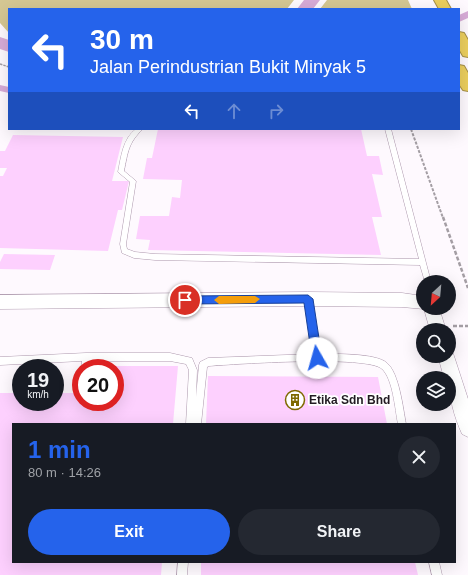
<!DOCTYPE html>
<html lang="en">
<head>
<meta charset="utf-8">
<style>
	:root { --surface:#171b24; --page:#242831; --text:#f1f3f6; --muted:#9ea1a6; --accent:#2563eb }
	body { margin:0; font-family:Helvetica,sans-serif; background:var(--page); color:var(--text); height:100vh; display:flex; flex-direction:column; font-size:15px; white-space:nowrap }
	* { box-sizing:border-box; margin:0 }
	p { font-size:13px; color:var(--muted) }
	.icon { flex:none; width:22px; height:22px; fill:none; stroke:currentColor; stroke-width:2; stroke-linecap:round; stroke-linejoin:round }
	.map { position:relative; flex:1; overflow:hidden }
	.side { position:absolute; left:12px; top:423px; width:444px; height:140px; display:flex; flex-direction:column; background:var(--surface); border-radius:0px; box-shadow:0 4px 16px #0002 }
	.side>* { flex:none }
	.banner { position:absolute; left:8px; top:8px; width:452px; height:122px; border-radius:0px; box-shadow:0 4px 16px #0002; background:#2563eb; color:#fff; overflow:hidden }
	.needle { width:26px; rotate:206deg }
	.controls { position:absolute; left:416px; top:275px; display:grid; gap:8px }
	.controls a { display:grid; place-items:center; width:40px; height:40px; border-radius:50%; background:var(--surface); box-shadow:0 4px 16px #0002; font-size:20px }
	.speed { position:absolute; left:12px; top:359px; display:flex; gap:8px; font-size:20px; font-weight:700; text-align:center }
	.speed>* { display:grid; place-content:center; width:52px; height:52px; border-radius:50%; background:var(--surface); box-shadow:0 4px 16px #0002; line-height:1 }
	.speed small { font-size:10px; font-weight:400 }
	.speed .limit { border:6px solid #d22; background:#fff; color:#111 }
	.pin { position:absolute; display:grid; place-items:center; width:34px; height:34px; color:#fff; margin:-17px; border:2px solid #fff; border-radius:50%; box-shadow:0 1px 4px #0007 }
	.me { position:absolute; width:44px; margin:-22px; rotate:353deg; stroke-linejoin:round; filter:drop-shadow(0 0 3px #0008) }
	.turn { display:flex; align-items:center; gap:14px; height:84px; padding:0 16px; font-size:18px }
	.turn .icon { width:52px; height:52px; stroke-width:2.5 }
	.turn b { display:block; font-size:28px; line-height:34px }
	.lanes { display:flex; align-items:center; height:38px; padding:0 16px; background:#0003; justify-content:center; gap:20px; direction:ltr }
	.lanes .off { opacity:.35 }
	.round { display:grid; place-items:center; flex:none; width:42px; height:42px; border-radius:21px; background:var(--page) }
	.summary { display:flex; align-items:center; justify-content:space-between; height:68px; padding:0 16px }
	h1 { font-size:24px; font-weight:600; line-height:30px; color:var(--accent) }
	.button { display:flex; gap:8px; margin-top:auto; padding:8px 16px }
	.button a { flex:1; height:46px; border-radius:24px; background:var(--accent); color:#fff; font-size:16px; font-weight:600; line-height:46px; text-align:center }
	.button a+a { background:var(--page); color:var(--text) }
	.map>svg:first-child { display:block }
	.green { fill:#d5c793 }
	.lines { fill:none; stroke-linecap:round; stroke-linejoin:round }
	.canal { fill:#d7abd7; fill-rule:evenodd }
	.river { fill:#d7abd7; fill-rule:evenodd }
	.building { fill:#fdd0fe }
	.lane-casing { stroke:#ad98ad; stroke-width:1 }
	.street-casing { stroke:#ad98ad; stroke-width:1 }
	.highway-casing { stroke:#a58f49; stroke-width:2 }
	.path-far2 { stroke:#a49ea4; stroke-width:1.5; stroke-dasharray:2.5 1; stroke-linecap:butt }
	.path-far1 { stroke:#a49ea4; stroke-width:2; stroke-dasharray:3 1.5; stroke-linecap:butt }
	.path { stroke:#a49ea4; stroke-width:2.5; stroke-dasharray:4 2; stroke-linecap:butt }
	.lane { fill:#fff; fill-rule:evenodd }
	.street { fill:#fff; fill-rule:evenodd }
	.highway { fill:#ebce5d; fill-rule:evenodd }
	.route { fill:#2563eb; stroke:#184099 }
	.slow { fill:#f59e0b }
	.labels { text-anchor:middle; dominant-baseline:central; stroke-width:3.5; stroke-linejoin:round; paint-order:stroke }
	.poi-label { font-size:12px; font-weight:bold; fill:#231b23; stroke:#fff; text-anchor:start }
</style>
</head>
<body>
<div class="map">
<svg width="468" height="575" viewBox="0 0 468 575">
	<rect width="100%" height="100%" fill="#fef9fe"/>
	<path class="green" d="M0 0H294L287 9H9V33L0 23Z
		M327 0H408L412 9H320Z"/>
	<g class="lines">
		<path class="canal" d="M468 11V18L459 22V15Z
			M0 85 9 87V93L0 91Z"/>
		<path class="river" d="M304 0H320L313 9H297Z
			M0 37 9 40V52L0 49Z"/>
	</g>
	<path class="building" d="M158 129H361L367 156H379L383 175 372 174 382 217H372L381 255 148 250 150 240 136 239 140 216H169L172 197 180 198 182 180 143 179 147 158H152Z
		M13 135 123 137 112 181H129L122 210H118L108 251 0 248V176H3L7 168H0V151H5Z
		M4 254 55 255 50 270 0 269V262Z
		M104 366H178L173 424H13V562H162L161 575H0V393H21V402H55V393H81V402H115V368H102Z
		M208 376 378 377 387 424H206Z
		M201 562H415L418 575H201Z"/>
	<g class="lines">
		<defs>
			<path id="lane" d="M136 129H143C128 143 128 152 124 171L136 181 126 244 127 249 135 252 155 254 419 259 385 129H391L431 282H425L420 265 155 260 134 258 122 253 120 244 130 182 118 172C121 157 123 138 136 129Z
				M308 296 311 297 312 299 320 354C335 354 376 353 387 363 399 373 403 408 406 424H398C395 409 393 379 382 369 368 355 235 364 209 366L207 367 201 424H186L189 370 186 364 170 361H90L89 368H81L82 361 0 365V357L86 353H170L192 358 197 370 196 397 199 365 200 362 208 358 313 354 304 299 305 297Z
				M178 562H188L187 575H177Z
				M429 562H439L442 575H432Z"/>
			<path id="street" d="M308 292 402 293 423 296V308H439L446 330H430L424 309 402 307 308 306 0 309V295Z
				M449 349 452 351 454 356 468 399V437L462 434C454 416 449 398 449 378H444L438 356H449Z"/>
			<path id="highway" d="M434 0H446L451 9H439Z
				M459 32 464 33 468 40V57L463 56 459 49Z
				M459 65 464 66 468 73V91L463 90 459 84Z"/>
		</defs>
		<use href="#lane" class="lane-casing"/>
		<use href="#street" class="street-casing"/>
		<use href="#highway" class="highway-casing"/>
		<path class="path-far2" d="M0 64 9 67"/>
		<path class="path-far1" d="M411 129 443 218"/>
		<path class="path" d="M443 217 468 288
			M453 326H468"/>
		<use href="#lane" class="lane"/>
		<use href="#street" class="street"/>
		<use href="#highway" class="highway"/>
	</g>
	<path class="route" d="M308 295 313 299 322 358 320 362 317 363 313 362 312 358 304 303 185 304 180 300 185 296Z"/>
	<path class="slow" d="M219 296H255L260 299 255 303 219 304 214 300Z"/>
	<defs>
		<symbol id="building-ring" viewBox="-11 -11 22 22"><circle r="9.5" fill="#fff" stroke="#7e6900" stroke-width="1.5"/><path d="M-4-6H4V6H1V3H-1V6H-4ZM-2.5-4.3h1.7v1.8h-1.7ZM.8-4.3h1.7v1.8H.8ZM-2.5-1h1.7V.8h-1.7ZM.8-1h1.7V.8H.8Z" fill="#7e6900"/></symbol>
	</defs>
	<g fill-rule="evenodd">
		<use href="#building-ring" x="284" y="389" width="22" height="22"/>
	</g>
	<g class="labels">
		<g class="poi-label">
			<text x="309" y="400">Etika Sdn Bhd</text>
		</g>
	</g>
</svg>
<div class="controls">
<a><svg class="needle" viewBox="-14 -14 28 28"><path d="M0-13l5 13h-10z" fill="#e53935"/><path d="M0 13l5-13h-10z" fill="#9ea1a6"/></svg></a>
<a><svg class="icon" aria-label="search" viewBox="0 0 24 24"><circle cx="10" cy="10" r="6"/><path d="M15 15l6 6"/></svg></a>
<a><svg class="icon" aria-label="layers" viewBox="0 0 24 24"><path d="M12 4l9 5-9 5-9-5zM3 14l9 5 9-5"/></svg></a>
</div>
<div class="speed"><div>19<small>km/h</small></div><div class="limit">20</div></div>
<div class="pin" style="left:185px;top:300px;background:#d93025"><svg class="icon" aria-label="arrive" viewBox="0 0 24 24"><path d="M6 21V4h12l-3 4 3 4H6"/></svg></div>
<svg class="me" style="left:317px;top:358px" viewBox="-20 -20 40 40"><circle r="19" fill="#fff"/><path d="M0-13L10 11 0 6-10 11z" fill="#2563eb"/></svg>
<div class="banner">
<div class="turn"><svg class="icon" aria-label="left" viewBox="0 0 24 24"><path d="M17 20v-9H6M10 6l-5 5 5 5"/></svg><div><b>30 m</b>Jalan Perindustrian Bukit Minyak 5</div></div>
<div class="lanes"><svg class="icon" aria-label="left" viewBox="0 0 24 24"><path d="M17 20v-9H6M10 6l-5 5 5 5"/></svg><svg class="icon off" aria-label="ahead" viewBox="0 0 24 24"><path d="M12 20V5M6 11l6-6 6 6"/></svg><svg class="icon off" aria-label="right" viewBox="0 0 24 24"><path d="M7 20v-9h11M14 6l5 5-5 5"/></svg></div>
</div>
<section class="side">
<div class="summary"><div><h1>1 min</h1><p>80 m · 14:26</p></div><a class="round"><svg class="icon" aria-label="close" viewBox="0 0 24 24"><path d="M6 6l12 12M18 6L6 18"/></svg></a></div>
<div class="button"><a>Exit</a><a>Share</a></div>
</section>
</div>
</body>
</html>
